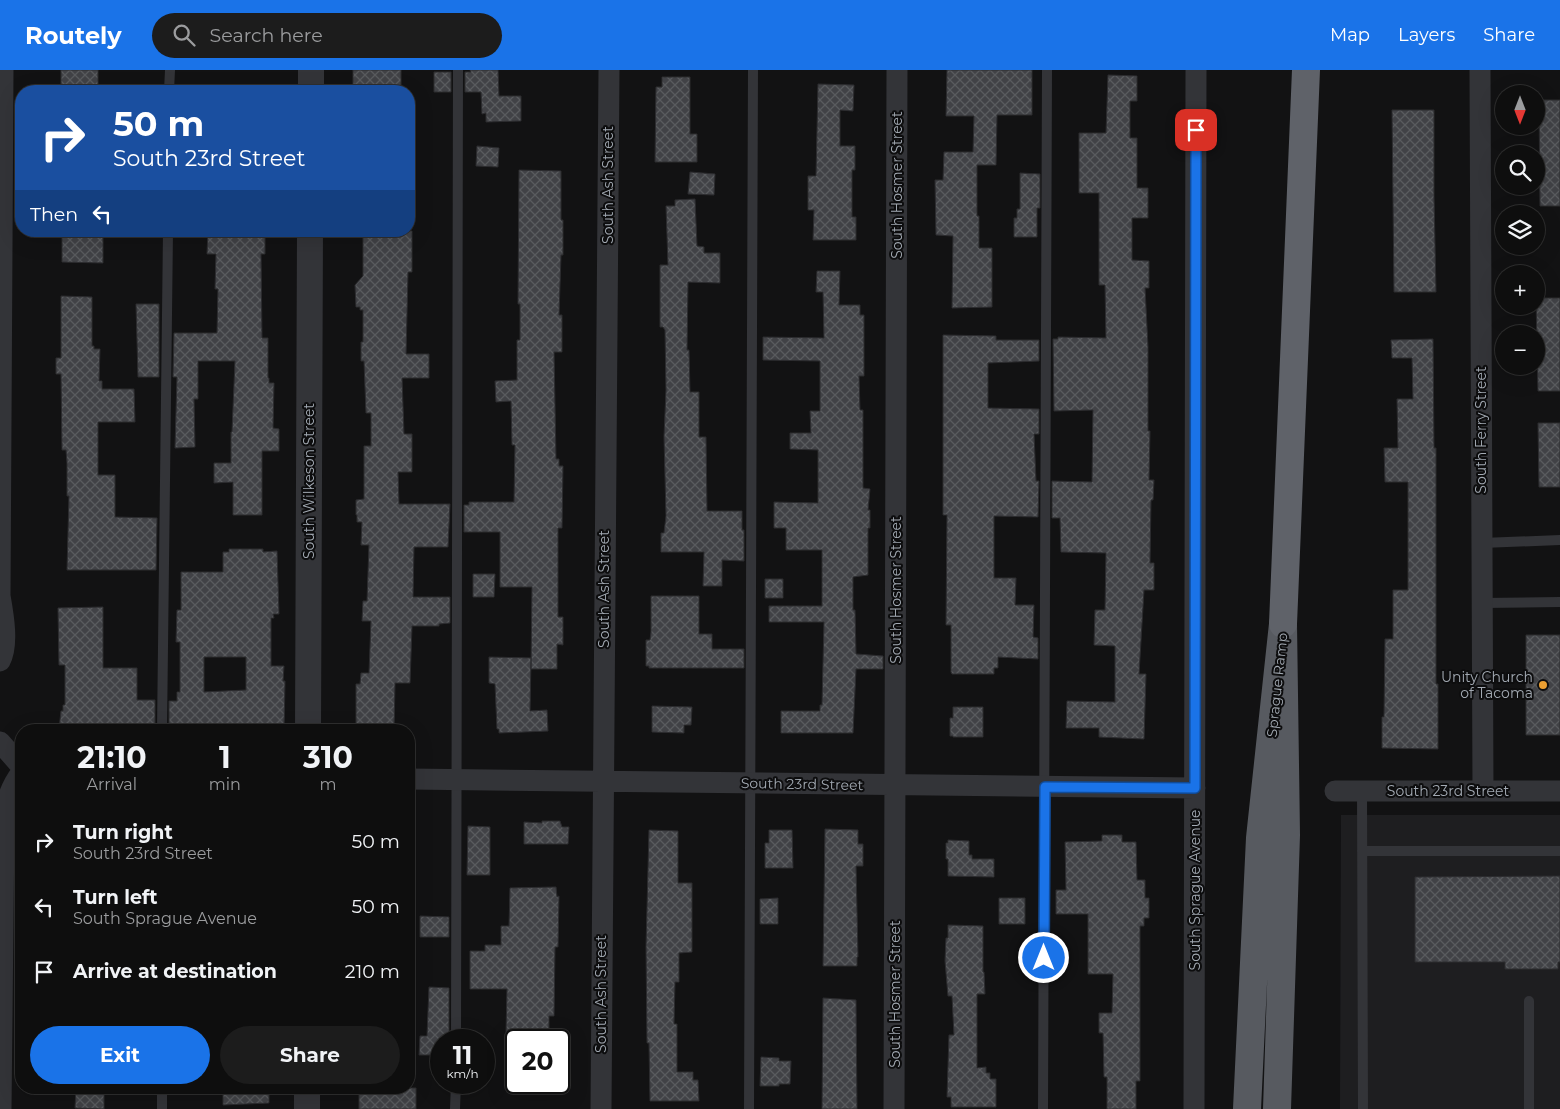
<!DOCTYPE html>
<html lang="en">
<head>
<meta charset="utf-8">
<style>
	:root { --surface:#0e0e0e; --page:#1c1c1c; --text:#f1f3f6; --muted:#9b9c9e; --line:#2e2e2e; --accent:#1a73e8 }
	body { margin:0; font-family:Montserrat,sans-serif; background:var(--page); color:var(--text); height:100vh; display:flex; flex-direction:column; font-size:19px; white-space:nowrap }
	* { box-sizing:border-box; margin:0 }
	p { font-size:16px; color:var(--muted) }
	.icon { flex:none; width:28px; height:28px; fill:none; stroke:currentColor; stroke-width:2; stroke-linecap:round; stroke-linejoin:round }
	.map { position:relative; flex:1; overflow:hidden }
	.sheet { position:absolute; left:15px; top:654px; width:400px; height:370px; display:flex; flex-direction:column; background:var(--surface); border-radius:20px; box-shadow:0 5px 20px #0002,0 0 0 1px var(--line) }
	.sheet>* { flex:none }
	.top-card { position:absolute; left:15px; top:15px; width:400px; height:152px; border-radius:20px; box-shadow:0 5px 20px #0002,0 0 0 1px var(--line); background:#1a4fa0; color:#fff; overflow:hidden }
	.needle { width:32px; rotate:180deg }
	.controls { position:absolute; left:1495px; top:15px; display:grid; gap:10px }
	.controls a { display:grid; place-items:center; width:50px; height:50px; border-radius:50%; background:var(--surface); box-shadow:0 5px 20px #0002,0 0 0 1px var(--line); font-size:25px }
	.speed { position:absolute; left:430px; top:959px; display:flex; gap:10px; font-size:25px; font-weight:700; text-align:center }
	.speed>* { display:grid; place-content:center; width:65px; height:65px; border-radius:50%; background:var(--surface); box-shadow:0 5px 20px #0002,0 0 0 1px var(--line); line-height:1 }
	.speed small { font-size:12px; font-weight:400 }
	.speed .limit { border:2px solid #111; border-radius:8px; background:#fff; color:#111 }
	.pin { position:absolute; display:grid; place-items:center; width:42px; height:42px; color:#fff; margin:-21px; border-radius:10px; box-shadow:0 2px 8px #0006 }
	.me { position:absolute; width:55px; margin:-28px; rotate:0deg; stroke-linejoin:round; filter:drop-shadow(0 0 4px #0008) }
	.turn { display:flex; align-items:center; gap:18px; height:105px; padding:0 15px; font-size:22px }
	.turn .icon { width:65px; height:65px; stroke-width:2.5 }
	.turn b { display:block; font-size:35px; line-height:42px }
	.then { display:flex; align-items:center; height:48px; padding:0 15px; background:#0003; gap:10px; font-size:19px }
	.eta { display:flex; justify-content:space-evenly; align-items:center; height:85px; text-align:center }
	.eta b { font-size:30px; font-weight:700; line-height:35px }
	.cta { display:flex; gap:10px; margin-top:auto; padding:10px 15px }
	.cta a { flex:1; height:58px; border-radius:30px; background:var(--accent); color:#fff; font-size:20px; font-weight:700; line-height:58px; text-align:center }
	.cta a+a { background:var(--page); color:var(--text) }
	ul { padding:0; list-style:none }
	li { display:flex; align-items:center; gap:15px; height:65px; padding:0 15px }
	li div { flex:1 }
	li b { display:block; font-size:19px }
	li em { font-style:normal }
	header { display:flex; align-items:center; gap:30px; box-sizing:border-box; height:70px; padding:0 25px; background:var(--accent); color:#fff }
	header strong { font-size:24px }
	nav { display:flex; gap:28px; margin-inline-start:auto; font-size:18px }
	.search { width:350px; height:45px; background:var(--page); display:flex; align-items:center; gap:12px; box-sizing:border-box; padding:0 18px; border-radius:28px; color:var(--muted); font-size:19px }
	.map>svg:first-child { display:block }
	.built { fill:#1e1e20 }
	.building { fill:url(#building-cross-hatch); stroke:#2c2c2f; fill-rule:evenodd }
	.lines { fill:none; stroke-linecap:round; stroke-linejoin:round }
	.service { stroke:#333438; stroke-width:10 }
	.minor { stroke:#333438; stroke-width:21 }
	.tertiary { stroke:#333438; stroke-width:26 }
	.trunk { stroke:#575a60; stroke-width:28 }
	.motorway { stroke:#5f6269; stroke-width:28 }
	.route-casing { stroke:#114b97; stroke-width:12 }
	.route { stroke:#1a73e8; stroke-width:9 }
	.poi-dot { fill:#eb9f32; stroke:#0d0d0e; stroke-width:2 }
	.labels { text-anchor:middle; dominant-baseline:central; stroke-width:4; stroke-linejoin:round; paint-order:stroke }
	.street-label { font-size:14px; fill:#a3aab3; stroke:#0d0d0e }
	.poi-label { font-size:14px; fill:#a3aab3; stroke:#0d0d0e; text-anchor:end }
</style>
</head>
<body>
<header>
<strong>Routely</strong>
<div class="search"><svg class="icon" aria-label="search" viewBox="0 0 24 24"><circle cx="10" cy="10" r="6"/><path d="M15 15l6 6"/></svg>Search here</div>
<nav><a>Map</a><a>Layers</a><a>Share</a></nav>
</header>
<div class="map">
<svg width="1560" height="1039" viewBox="0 0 1560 1039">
	<defs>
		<pattern id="building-cross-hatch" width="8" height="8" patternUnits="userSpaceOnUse" patternTransform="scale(1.25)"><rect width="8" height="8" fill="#414246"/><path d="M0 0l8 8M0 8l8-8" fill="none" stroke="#595b5e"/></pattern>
	</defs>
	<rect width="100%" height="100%" fill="#121213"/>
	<path class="built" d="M1341 745H1560V1039H1340Z"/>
	<path class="building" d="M61 0H98V20H61Z
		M353 0H401V18L359 19V16H353Z
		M470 0H498L499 26H521V51L486 52V43L482 44 481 22H465V2H471Z
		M947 0H1032V45H997L996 95H977V146H979V178H992V237L952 238 953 166 936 165 935 110H943L944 82H973L974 46H946Z
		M434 2H451V22H434Z
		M1108 5 1137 6V31H1130V68H1137V118H1148V148H1132V190L1149 191V218H1145L1148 277V361H1150L1149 410H1154L1153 430H1151L1150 493H1154V520H1144L1139 604H1146L1144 669 1099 667V658H1066L1067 631 1115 632V576L1094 575 1095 540H1105L1106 483 1061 482 1060 448H1052V411L1092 412 1093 340 1054 341 1053 269H1058V267L1106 268 1105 215H1099V123H1079V63H1106Z
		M662 7H690V64H697V92H655L656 17H662Z
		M818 14 854 15 853 41 840 40V76H855V100H852V147H856V170H813L814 140H808V106H816Z
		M1539 30H1560V136H1540Z
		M1392 40H1434V126L1436 222H1394Z
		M477 76 499 78 498 97 476 96Z
		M519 100 561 101V150H563V185H561L559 245H562V282H554L556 389H559V396H563L562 458H558V547H563V575L557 574V599H531L532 517H500V462H464V435H469V432H514L515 375H512L511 331 496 332 495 311 517 310V270H520V234H518Z
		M690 102 715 104 714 125 688 124Z
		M1020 103 1040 104V138H1037V167H1014V148H1017V139H1020Z
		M695 129 697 176 704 177V183H720V213L688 212 687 280H689L690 322H699V367H706L707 441H742V460H744V491L722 490V516H703L704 482H661V463H664L666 446 664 367 666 320 665 260 663 257H660V195H668L666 136H675V130Z
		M208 161H262V164H265V184H261L262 268H268V308H269V313H274L273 358 279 359V381H262V445H233V412L214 413V393H231V362H232L235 291H198V329H194L195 377 175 378 177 307H173L174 263H217L218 219H215L216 184H207Z
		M363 161H412V202H408L406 284H429V308H402L404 364H412V402H398L399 434H450L448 477H414L413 527H450V553L439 554V556H412L410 613H395L394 660H356V614H360L361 603H369L371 551H362L363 531H367L369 475H361L362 452H357V445H356V430L364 429V376H371V343H366L364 291H361V272H363V240H360V237H356L355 215 363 206Z
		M62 162 103 163V193L62 192Z
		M817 201H840L839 235H860V245H864V306H859L860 340H863V418L870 419 868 440H870V458H868V505L853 507V540H855L856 584 883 586V599H856L853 663H781V641H820V635H822L824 552H769V536H822V480H786V458H774V432L818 433V380L790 379V363H811L810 341H820V291L763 290V267L824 268 823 222H816Z
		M61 226 92 227V276H94V279H100L99 311H102V319H134L135 352H98V405H115V447L157 448 156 500H67L69 426H67V393L66 380H62L61 304H56V288H61Z
		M1536 228H1560V321H1538Z
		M136 234H159V307H138Z
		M943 265 996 266V270H1039V291L988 293V338L1039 339V364H1034L1036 411H1039L1038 447 994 446V508H1016L1015 535H1034L1033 567 1038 568V589L998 587V598H994V604H952L951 602V555H946L947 445H943Z
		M1433 269 1434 378H1436V614H1438V679L1382 678V647H1384L1385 569H1393V520H1408V412H1385L1384 378H1398L1397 329H1413L1412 288H1392L1391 270Z
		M1538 353H1560V417H1539Z
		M229 479H263V482L277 481 279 544H273L274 548H271V596H284L283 611H285L284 660H212V657H169V631H177V622H180V572H176L177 540H181V502H223V482H229ZM204 587H246V620L204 622Z
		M473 504H495L494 527H473Z
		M765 509H783V528H765Z
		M651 526H699V564H712V579H744V598H649V596H646V570H650L651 562Z
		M103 537V598H137V630H155V660H65V659H59L61 641H63V635H65V595H59L58 538Z
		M1526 565H1560V665H1526Z
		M489 587 531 588 530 641 547 640 548 661 499 663V659H497L495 614 489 613Z
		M652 636 692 637 691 655H684V663L652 662Z
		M953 637H983V667H953V666H950V648H953Z
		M542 751H560L562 757H569L568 774H524V752L542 753Z
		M468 756 490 757V805H467Z
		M825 759 858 760V774H863V796H856L858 887H857V896H823Z
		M649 760 678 761V813H692V882L679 883V912H675L674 954H677V1002H693V1010H698L699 1031H650L649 973H647L646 877Z
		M769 760H792L793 798H765V773H769Z
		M1102 765H1122V772H1136L1137 810H1145V828H1149V848H1144V856H1140V1011H1136V1039H1107V1007H1104L1103 963H1099V943H1112L1113 904H1088V844H1056V820H1066L1065 772 1102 771Z
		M948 770 969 771V785H972V789H994V807L948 806V789H946V773H948Z
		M1560 806V892H1558V899H1505V892H1415V807Z
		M556 817 557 827 559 826 558 877H555L554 946H549V964L506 963 507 919H470V881H485V875H501V856H509L510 818Z
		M778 828V854H760V829Z
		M999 828H1025V854H999Z
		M420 846 449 847V867H420Z
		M948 855 983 856V902H984L985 924H977V998L986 997V1003H990V1009H996V1037H951V1027H947L949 965H954L952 926H948L945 891 946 868H948Z
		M429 917 449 918V965H445V970H441V985H419L420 966H427Z
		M823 928 856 930 857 1039H822Z
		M761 987 779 988V991H791L790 1014H779V1016H760Z
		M76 1018H104V1039L75 1038Z
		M223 1018H269V1033L223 1035Z
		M359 1018H416V1039H359Z"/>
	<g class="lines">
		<path class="service" d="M169 21 170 0
			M1482 473 1560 470
			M1482 533 1560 532
			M162 660 168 161
			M1362 721 1363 1039
			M1362 781H1560
			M1529 931V1039
			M456 970 458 0
			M162 1018V1039
			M455 1039 456 1012
			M749 1039 753 0
			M1043 1039 1047 0"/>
		<path class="minor" d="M1480 0 1483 721
			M0 591C9 575 3 543 0 526L3 0
			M0 672 21 696
			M409 709 1195 718
			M1335 721H1560
			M1 1039 4 756C5 735 9 719 21 703
			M601 1039 609 0
			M894 1039 897 0
			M1194 1039 1196 0"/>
		<path class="tertiary" d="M311 21V0
			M308 660 310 161
			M307 1039V1018"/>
		<path class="trunk" d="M1247 1039 1260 768 1283 554 1286 765 1277 1039"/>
		<path class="motorway" d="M1283 554 1306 0"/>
	</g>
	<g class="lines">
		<defs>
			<path id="route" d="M1044 888 1045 717 1195 718 1196 60"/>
		</defs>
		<use href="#route" class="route-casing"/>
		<use href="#route" class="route"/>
	</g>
	<circle class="poi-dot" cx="1543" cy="615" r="5"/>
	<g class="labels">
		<g class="street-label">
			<text transform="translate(608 115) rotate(-90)">South Ash Street</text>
			<text transform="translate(897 115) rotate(-90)">South Hosmer Street</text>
			<text transform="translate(1481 360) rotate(-90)">South Ferry Street</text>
			<text transform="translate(309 411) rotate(-90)">South Wilkeson Street</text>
			<text transform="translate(604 519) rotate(-90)">South Ash Street</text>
			<text transform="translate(896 520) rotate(-90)">South Hosmer Street</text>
			<text transform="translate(1277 615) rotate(-84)">Sprague Ramp</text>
			<text transform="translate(802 714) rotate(1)">South 23rd Street</text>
			<text x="1448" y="721">South 23rd Street</text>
			<text transform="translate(1195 820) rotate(-90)">South Sprague Avenue</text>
			<text transform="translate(601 924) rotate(-90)">South Ash Street</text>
			<text transform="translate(895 924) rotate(-90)">South Hosmer Street</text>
		</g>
		<g class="poi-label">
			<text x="1533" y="607">Unity Church<tspan x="1533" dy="16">of Tacoma</tspan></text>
		</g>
	</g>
</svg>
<div class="controls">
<a><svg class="needle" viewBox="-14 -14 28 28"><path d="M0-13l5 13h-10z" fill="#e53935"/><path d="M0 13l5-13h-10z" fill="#9b9c9e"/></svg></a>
<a><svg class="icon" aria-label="search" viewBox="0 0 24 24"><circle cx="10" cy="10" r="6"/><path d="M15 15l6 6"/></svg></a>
<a><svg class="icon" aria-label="layers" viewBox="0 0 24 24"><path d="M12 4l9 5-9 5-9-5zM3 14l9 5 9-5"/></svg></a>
<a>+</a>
<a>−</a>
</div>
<div class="speed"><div>11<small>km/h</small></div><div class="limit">20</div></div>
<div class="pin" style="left:1196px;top:60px;background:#d93025"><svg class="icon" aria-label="arrive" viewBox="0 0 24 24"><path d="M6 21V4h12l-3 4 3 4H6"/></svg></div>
<svg class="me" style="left:1044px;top:888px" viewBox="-20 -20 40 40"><circle r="17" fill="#1a73e8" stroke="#fff" stroke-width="3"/><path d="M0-11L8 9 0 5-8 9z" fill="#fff"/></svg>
<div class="top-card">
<div class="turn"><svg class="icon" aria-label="right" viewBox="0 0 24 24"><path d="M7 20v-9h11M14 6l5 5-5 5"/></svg><div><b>50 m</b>South 23rd Street</div></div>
<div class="then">Then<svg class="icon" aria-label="left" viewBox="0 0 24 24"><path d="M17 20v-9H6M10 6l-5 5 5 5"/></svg></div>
</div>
<section class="sheet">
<div class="eta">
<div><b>21:10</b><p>Arrival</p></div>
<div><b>1</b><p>min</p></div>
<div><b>310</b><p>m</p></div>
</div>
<ul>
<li><svg class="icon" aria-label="right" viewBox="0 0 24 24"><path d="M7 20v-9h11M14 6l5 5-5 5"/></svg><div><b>Turn right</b><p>South 23rd Street</p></div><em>50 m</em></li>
<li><svg class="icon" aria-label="left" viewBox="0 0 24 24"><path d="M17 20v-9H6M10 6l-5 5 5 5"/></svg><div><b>Turn left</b><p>South Sprague Avenue</p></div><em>50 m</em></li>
<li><svg class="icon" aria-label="arrive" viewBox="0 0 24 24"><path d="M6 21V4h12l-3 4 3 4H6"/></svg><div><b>Arrive at destination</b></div><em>210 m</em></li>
</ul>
<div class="cta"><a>Exit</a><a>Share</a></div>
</section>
</div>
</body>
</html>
